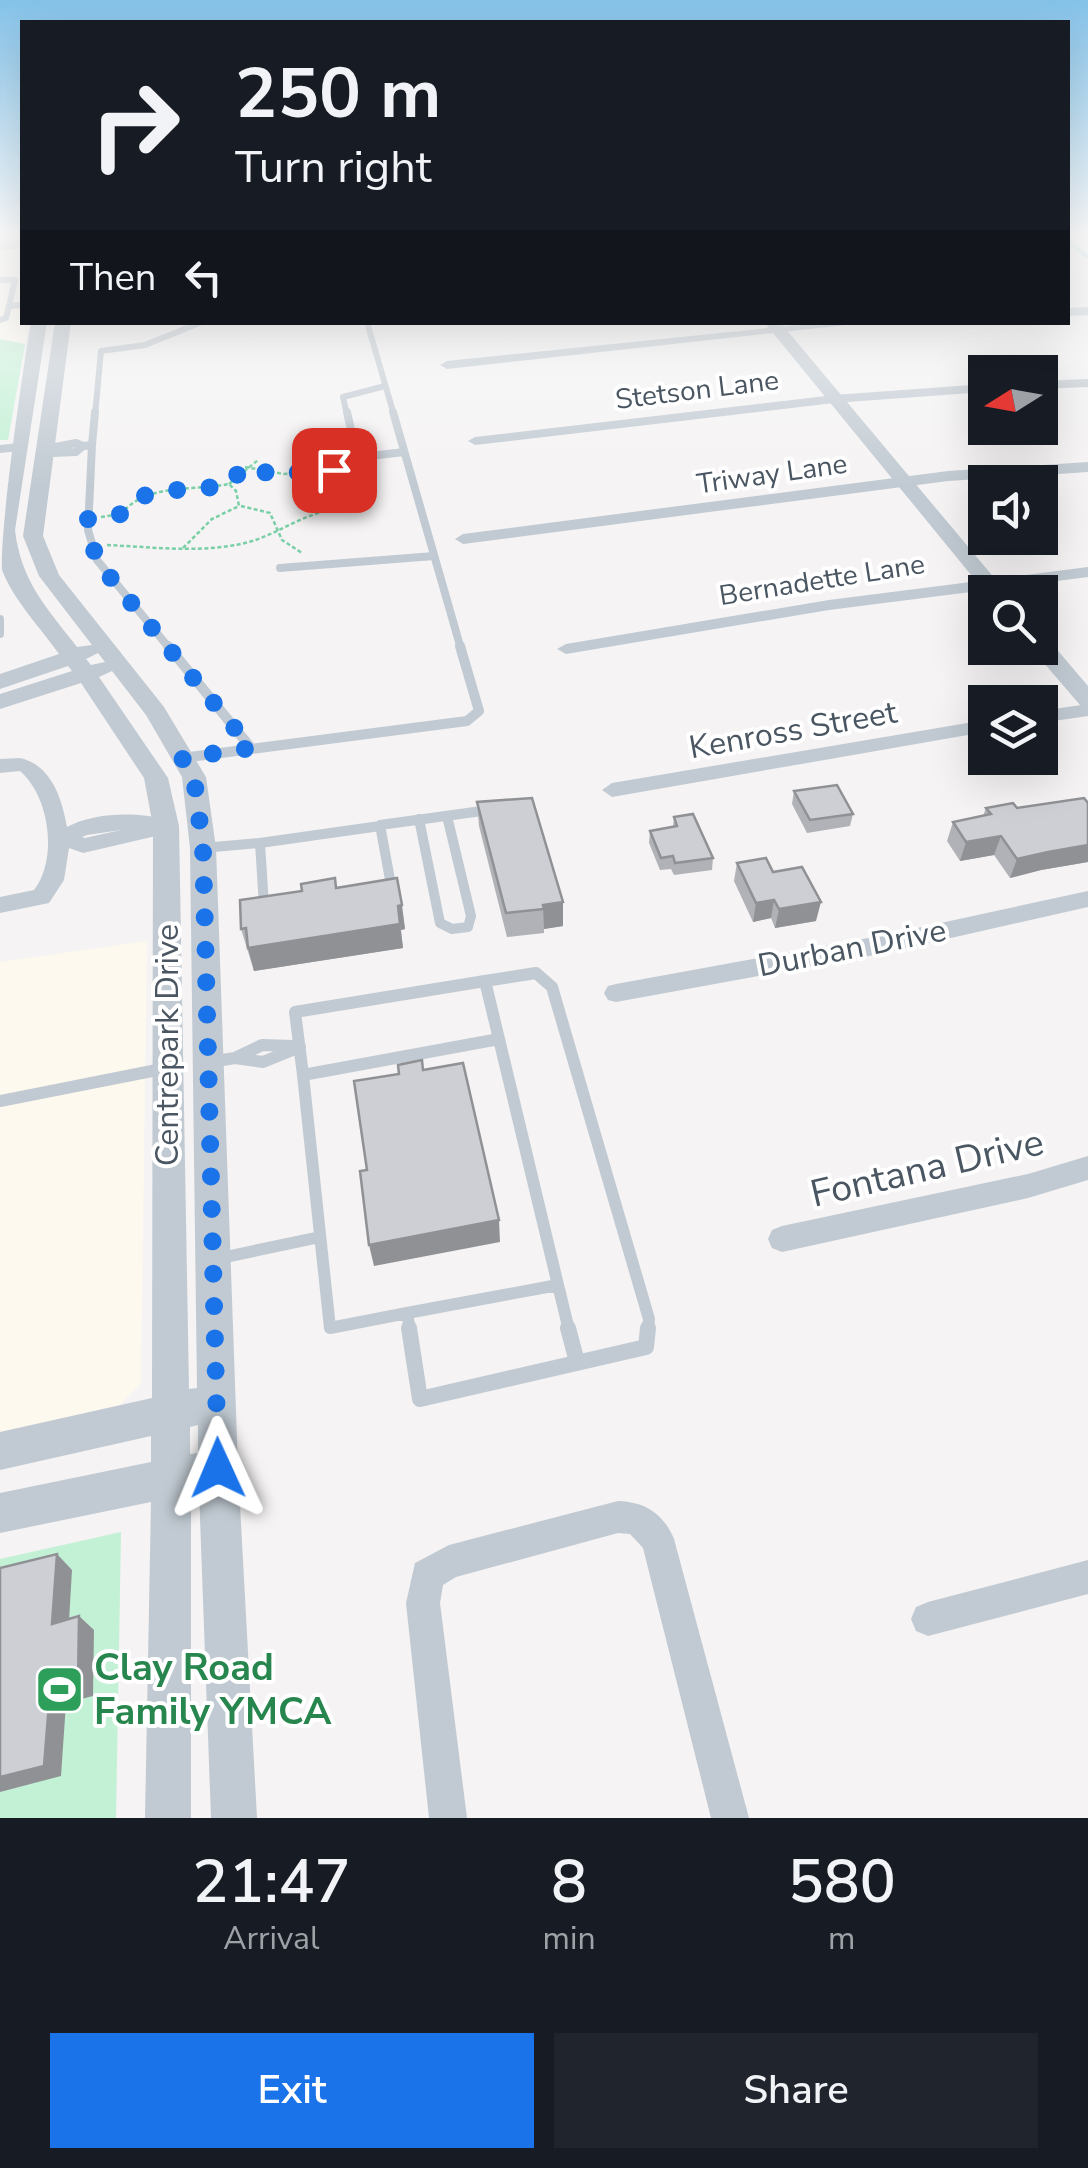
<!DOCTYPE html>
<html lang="en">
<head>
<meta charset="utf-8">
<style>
	:root { --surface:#171b24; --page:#20242c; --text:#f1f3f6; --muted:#9ea1a6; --accent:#1a73e8 }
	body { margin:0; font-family:"Nunito Sans",sans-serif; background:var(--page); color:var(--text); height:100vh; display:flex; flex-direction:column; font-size:38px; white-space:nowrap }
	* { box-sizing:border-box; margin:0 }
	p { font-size:32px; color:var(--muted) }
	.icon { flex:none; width:55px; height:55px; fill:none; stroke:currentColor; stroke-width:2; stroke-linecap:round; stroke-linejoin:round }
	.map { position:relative; height:1818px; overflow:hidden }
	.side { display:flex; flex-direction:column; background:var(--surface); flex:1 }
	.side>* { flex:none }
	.top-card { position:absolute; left:20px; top:20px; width:1050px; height:305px; border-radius:0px; box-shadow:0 10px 40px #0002; background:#171b24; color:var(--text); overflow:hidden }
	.needle { width:65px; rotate:259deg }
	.controls { position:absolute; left:968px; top:355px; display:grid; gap:20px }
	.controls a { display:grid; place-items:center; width:90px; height:90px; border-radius:0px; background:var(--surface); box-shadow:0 10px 40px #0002; font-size:50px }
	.pin { position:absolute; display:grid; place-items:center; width:85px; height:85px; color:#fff; margin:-42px; border-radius:20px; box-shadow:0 5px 15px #0006 }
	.me { position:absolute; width:110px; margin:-55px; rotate:359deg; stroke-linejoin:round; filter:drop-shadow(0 0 8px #0008) }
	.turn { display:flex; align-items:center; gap:35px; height:210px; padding:0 50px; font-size:45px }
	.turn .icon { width:130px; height:130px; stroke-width:2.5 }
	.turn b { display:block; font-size:70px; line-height:85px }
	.then { display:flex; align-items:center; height:95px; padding:0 50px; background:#0003; gap:20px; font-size:38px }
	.eta { display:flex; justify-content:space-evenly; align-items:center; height:170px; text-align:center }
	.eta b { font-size:60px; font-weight:600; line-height:70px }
	.action { display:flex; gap:20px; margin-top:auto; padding:20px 50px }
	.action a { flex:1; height:115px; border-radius:0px; background:var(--accent); color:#fff; font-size:40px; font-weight:600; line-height:115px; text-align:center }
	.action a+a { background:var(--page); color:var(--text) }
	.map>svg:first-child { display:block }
	.commercial { fill:#fdf9ef }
	.green { fill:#c3f1d5 }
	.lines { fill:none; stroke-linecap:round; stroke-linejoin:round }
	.stream { stroke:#90daee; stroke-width:4 }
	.path { stroke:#7ad0a6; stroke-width:2.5; stroke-dasharray:4 2.5; stroke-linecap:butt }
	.service-far4 { stroke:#c1cad2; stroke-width:6 }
	.service-far3 { stroke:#c1cad2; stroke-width:8 }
	.service-far2 { stroke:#c1cad2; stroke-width:10 }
	.service-far1 { stroke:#c1cad2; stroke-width:12 }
	.service { stroke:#c1cad2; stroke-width:16 }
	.minor { fill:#c1cad2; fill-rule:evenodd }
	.tertiary { fill:#c1cad2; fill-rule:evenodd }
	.secondary { fill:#c1cbd6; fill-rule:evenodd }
	.wall { fill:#b0b2b7 }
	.shaded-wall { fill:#909195 }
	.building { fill:#cdcfd5; stroke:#909195; stroke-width:2.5 }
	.route { stroke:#1a73e8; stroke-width:18; stroke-dasharray:0 32.4 }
	.labels { text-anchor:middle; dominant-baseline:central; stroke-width:8; stroke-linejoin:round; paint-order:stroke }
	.far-street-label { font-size:28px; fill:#4a5661; stroke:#fff }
	.street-label { font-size:32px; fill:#4a5661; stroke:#fff }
	.near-street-label { font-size:38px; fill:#4a5661; stroke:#fff }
	.near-leisure-label { font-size:38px; font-weight:bold; fill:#27864d; stroke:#fff; text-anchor:start }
</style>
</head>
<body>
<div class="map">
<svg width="1088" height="1818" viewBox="0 0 1088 1818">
	<rect width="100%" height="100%" fill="#f5f3f3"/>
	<path class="commercial" d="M22 247V322L29 323 25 344 0 339V249Z
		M147 941 141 1384 114 1411 0 1432V962Z"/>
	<path class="green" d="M0 339 25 344 8 440H0Z
		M121 1532 116 1818H0V1559Z"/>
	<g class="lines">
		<path class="stream" d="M1068 242 1088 257"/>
		<path class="path" d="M245 467 284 474 352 468
			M229 484 258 460
			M241 506 270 513 282 540 302 553
			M101 517 121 514C146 483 193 491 229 484L236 491 239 506 212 519 183 548
			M107 545C154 547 203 554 249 542 274 535 296 519 322 512"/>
		<path class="service-far4" d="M0 280H15L9 306
			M0 320 6 318 9 306 22 305
			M367 322 394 415
			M95 415 101 351 145 345 202 322
			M347 415 343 397 385 386"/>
		<path class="service-far3" d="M347 412 356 451 362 457 404 452
			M393 412 461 649
			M92 445 88 530 97 560 170 649
			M83 446 92 445 95 412
			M0 449 19 447
			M45 449 76 443 83 446 76 452 53 453 49 449
			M280 568 434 556
			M0 619V634"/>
		<path class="service-far2" d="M168 646 251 748
			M182 758 467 721 479 711 460 646
			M419 819 440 923 452 929 468 927 471 916 447 816
			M260 843 380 826
			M203 848 260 843 264 906 269 905
			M386 886 391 885 380 825 489 810"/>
		<path class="service-far1" d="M485 981 499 1039
			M485 981 295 1012 303 1075 499 1039
			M485 981 536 973 552 987 649 1319 648 1330
			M235 1058 262 1045 293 1046
			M210 1062 235 1058 263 1062 300 1047
			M303 1075 330 1328 407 1313
			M0 1101 167 1068
			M216 1259 320 1237
			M558 1285 569 1330
			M410 1330 407 1313 558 1285 499 1039"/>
		<path class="service" d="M409 1328 420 1399 646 1347 648 1328
			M568 1328 577 1362"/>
		<path class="minor" d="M1088 307V315L1068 316V308Z
			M826 322H874L447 369 440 365 447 361Z
			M1088 379V387L1040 389V381Z
			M985 384V392L834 403 475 445 468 441 475 437 834 395Z
			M1088 462V472L948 481 463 544 455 539 463 534 948 471Z
			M1088 567V577L829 610 566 654 557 649 566 644 829 600Z
			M1088 704V716L1040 723V711Z
			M985 720V732L612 797 602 790 612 783Z
			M20 758C51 765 62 798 67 827 97 811 142 812 173 821L177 826 173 831 159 832 156 836 83 853 69 848 64 880 49 903 0 913V897L34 890C58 859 50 797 20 771L0 773V759ZM121 830 85 838 82 837 87 835Z
			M1088 891V907L885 953 616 1002 608 1000 604 993 608 986 616 984 885 935Z
			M1088 1156V1180L1028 1198 782 1252 772 1248 768 1239 772 1230 782 1226 1028 1174Z
			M618 1501C645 1502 663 1513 674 1539L749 1818H711L643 1548 630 1534 618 1533 456 1577 443 1585 440 1603 467 1818H429L406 1603 415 1563 449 1545Z
			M1088 1560V1594L928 1636 916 1631 911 1619 916 1607 928 1602Z"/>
		<path class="tertiary" d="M31 322H47L15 530C21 582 47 608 77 647L92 645 39 576 23 536 55 322H71L43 536 59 575 164 707 206 777 216 848 238 1468 257 1818H211L199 1491 191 1493V1818H145L151 1502 0 1533V1493L151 1462V1436L0 1470V1432L152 1398 153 826 144 778 81 683 0 709V694L72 671 68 666 0 689V674L59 654C40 627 14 601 2 570 0 527 22 374 31 322ZM98 653 105 662 91 665 86 659ZM112 671 146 715 182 777 190 848 197 1388 189 1389 179 826 168 778 99 677ZM198 1425V1453L190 1454V1427Z
			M764 322H780L1006 592H985Z
			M1040 637 1048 639 1088 686V707L1080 705 1031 648H1040Z"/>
		<path class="secondary" d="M0 240H22V248L0 250Z"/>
	</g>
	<path class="wall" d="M794 791 853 814 850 826 807 833 792 804Z
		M477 802 563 902V926L544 929V933L507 937 479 826Z
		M1088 803V862L1041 870 1010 878 994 855 960 861 947 841 953 822 983 816 986 808H1017Z
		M674 817 713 858 712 870 674 875 671 869 660 870 649 843 650 831 673 827Z
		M737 863 773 872 816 921 775 928 771 918 753 922 734 881Z
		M397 878 405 929 401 930 403 948 254 971 241 929 336 888Z"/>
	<path class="shaded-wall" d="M1001 836 994 855 960 861 966 842Z
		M1088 845V862L1041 870 1010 878 1017 859 1048 852Z
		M774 900 771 918 753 922 756 903Z
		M563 902V926L544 929 543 905Z
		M821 902 816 921 775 928 779 909Z
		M402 905 405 929 401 930 398 906Z
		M400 924 403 948 254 971 248 948Z
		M499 1220 500 1242 374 1266 369 1245Z
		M57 1554 72 1570 68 1638 52 1624Z
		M79 1616 94 1630 93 1696 66 1703 61 1776 0 1792V1777L50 1691Z"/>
	<path class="building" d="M837 785 853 814 810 820 794 791Z
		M532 798 563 902 543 905 544 909 506 913 477 802Z
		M1084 798 1088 803V845L1048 852 1017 859 1001 836 966 842 953 822 991 814 986 808 1013 803 1017 808Z
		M693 814 713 858 675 863 673 856 661 858 650 831 677 826 674 817Z
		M766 858 773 872 802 867 821 902 779 909 774 900 756 903 737 863Z
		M335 878 336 888 397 878 402 905 398 906 400 924 248 948 246 928 241 929 240 900 302 891 301 884Z
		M422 1060 423 1070 463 1063 499 1220 369 1245 360 1171 367 1170 354 1081 399 1074 398 1065Z
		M57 1554 52 1624 79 1616 78 1684 50 1691 44 1766 0 1777V1568Z"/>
	<linearGradient id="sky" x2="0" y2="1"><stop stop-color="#85c3ea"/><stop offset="0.48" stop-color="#fafafa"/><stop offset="1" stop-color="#fafafa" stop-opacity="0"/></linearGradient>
	<rect width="1088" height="485" fill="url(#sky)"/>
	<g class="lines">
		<path class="route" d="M218 1468 203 848 194 778 182 758 251 748 96 560 88 519 121 514C135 483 199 493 229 484L244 467C276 479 302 470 334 470"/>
	</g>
	<defs>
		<symbol id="stadium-square" viewBox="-11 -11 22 22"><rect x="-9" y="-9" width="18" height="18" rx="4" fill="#2e9e5b" stroke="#fff"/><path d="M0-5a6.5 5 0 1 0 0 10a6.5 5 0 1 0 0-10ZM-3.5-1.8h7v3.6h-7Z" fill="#fff"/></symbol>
	</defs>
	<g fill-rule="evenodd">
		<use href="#stadium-square" x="32" y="1662" width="55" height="55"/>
	</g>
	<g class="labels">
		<g class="far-street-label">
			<text transform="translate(697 390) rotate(-7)">Stetson Lane</text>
			<text transform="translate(772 474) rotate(-8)">Triway Lane</text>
			<text transform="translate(822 580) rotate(-9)">Bernadette Lane</text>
		</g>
		<g class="street-label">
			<text transform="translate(793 730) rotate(-10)">Kenross Street</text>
			<text transform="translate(852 948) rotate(-11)">Durban Drive</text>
			<text transform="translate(167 1045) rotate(-90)">Centrepark Drive</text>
		</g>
		<g class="near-street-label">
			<text transform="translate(927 1168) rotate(-13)">Fontana Drive</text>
		</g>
		<g class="near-leisure-label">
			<text x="94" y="1667">Clay Road<tspan x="94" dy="44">Family YMCA</tspan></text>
		</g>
	</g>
</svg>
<div class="controls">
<a><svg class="needle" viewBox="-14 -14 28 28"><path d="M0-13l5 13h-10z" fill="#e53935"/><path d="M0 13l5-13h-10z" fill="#9ea1a6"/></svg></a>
<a><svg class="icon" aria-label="sound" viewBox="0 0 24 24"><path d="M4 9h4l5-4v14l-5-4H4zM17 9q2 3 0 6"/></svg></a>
<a><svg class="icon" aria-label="search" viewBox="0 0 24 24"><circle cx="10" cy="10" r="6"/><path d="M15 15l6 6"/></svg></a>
<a><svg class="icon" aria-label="layers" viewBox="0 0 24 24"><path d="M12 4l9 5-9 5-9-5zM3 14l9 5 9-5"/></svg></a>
</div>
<div class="pin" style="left:334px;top:470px;background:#d93025"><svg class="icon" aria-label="arrive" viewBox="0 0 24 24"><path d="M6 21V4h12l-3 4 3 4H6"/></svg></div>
<svg class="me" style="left:218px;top:1468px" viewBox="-20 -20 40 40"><path d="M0-17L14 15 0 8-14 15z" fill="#1a73e8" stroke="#fff" stroke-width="4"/></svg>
<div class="top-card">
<div class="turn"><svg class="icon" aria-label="right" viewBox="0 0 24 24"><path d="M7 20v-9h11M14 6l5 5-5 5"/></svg><div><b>250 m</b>Turn right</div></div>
<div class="then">Then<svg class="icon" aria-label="left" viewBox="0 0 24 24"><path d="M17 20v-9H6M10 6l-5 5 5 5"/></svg></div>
</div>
</div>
<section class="side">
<div class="eta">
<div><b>21:47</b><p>Arrival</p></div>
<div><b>8</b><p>min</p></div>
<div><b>580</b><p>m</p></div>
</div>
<div class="action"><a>Exit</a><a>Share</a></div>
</section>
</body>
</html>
